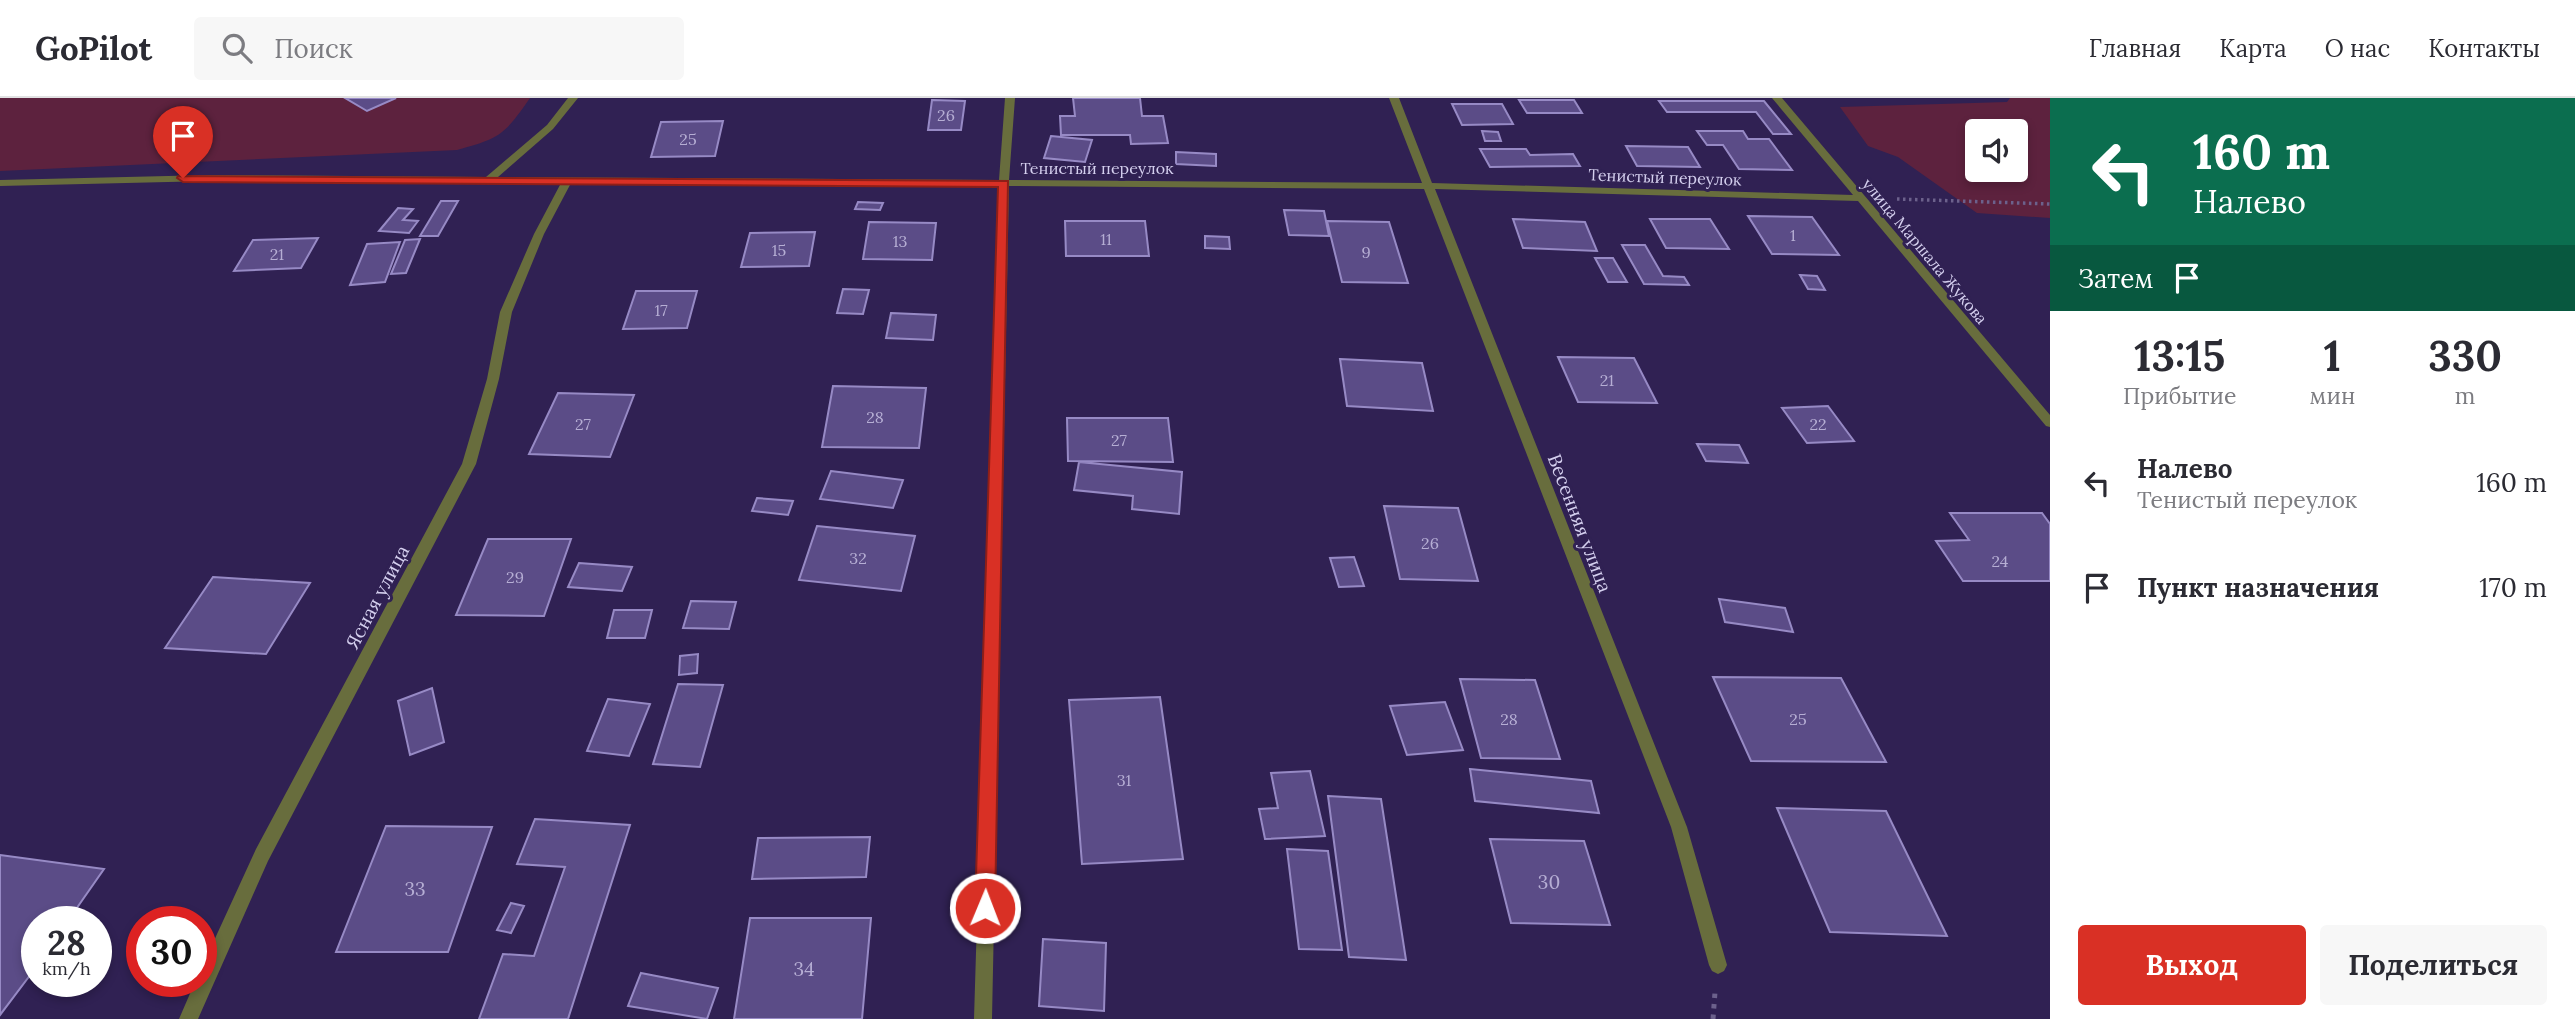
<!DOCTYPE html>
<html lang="ru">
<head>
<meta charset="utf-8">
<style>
	:root { --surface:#fff; --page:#f7f7f7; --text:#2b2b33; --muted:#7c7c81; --line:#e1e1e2; --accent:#d93025 }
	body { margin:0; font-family:Lora,serif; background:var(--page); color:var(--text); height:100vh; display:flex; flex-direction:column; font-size:26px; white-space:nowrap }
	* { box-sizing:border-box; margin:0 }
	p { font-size:23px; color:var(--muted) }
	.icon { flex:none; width:38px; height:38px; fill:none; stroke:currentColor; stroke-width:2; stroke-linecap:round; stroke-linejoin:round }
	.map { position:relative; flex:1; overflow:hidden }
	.drawer { display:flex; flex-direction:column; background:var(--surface); width:525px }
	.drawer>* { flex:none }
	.top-card { background:#0b6e4f; color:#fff; overflow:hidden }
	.fabs { position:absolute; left:1965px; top:21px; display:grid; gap:14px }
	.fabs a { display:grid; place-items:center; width:63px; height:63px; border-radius:7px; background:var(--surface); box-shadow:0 4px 10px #0003; font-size:35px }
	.speed { position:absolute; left:21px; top:808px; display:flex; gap:14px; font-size:35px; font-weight:700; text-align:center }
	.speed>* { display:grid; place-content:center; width:91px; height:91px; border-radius:50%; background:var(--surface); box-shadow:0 4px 10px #0003; line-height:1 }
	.speed small { font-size:18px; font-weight:400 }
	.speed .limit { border:10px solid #d22; background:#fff; color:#111 }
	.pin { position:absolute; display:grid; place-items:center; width:60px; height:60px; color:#fff; margin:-72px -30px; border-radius:50% 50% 50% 0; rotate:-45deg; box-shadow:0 0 7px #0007 }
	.pin .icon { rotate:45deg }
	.me { position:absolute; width:77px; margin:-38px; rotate:1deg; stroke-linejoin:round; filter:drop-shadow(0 0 5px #0008) }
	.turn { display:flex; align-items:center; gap:24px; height:147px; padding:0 28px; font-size:32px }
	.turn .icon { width:91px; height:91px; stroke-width:2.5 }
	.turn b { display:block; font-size:49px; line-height:60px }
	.then { display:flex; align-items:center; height:66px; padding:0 28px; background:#0003; gap:14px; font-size:26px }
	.eta { display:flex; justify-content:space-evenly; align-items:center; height:119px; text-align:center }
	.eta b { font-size:42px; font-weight:700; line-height:49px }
	.button { display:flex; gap:14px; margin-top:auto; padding:14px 28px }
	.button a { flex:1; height:80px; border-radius:7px; background:var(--accent); color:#fff; font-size:28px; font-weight:700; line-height:80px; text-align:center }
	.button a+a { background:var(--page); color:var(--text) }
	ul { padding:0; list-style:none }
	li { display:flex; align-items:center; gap:21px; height:105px; padding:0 28px }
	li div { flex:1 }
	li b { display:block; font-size:26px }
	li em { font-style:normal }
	header { display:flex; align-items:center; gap:42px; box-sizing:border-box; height:98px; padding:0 35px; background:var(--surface); border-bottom:2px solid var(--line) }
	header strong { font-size:33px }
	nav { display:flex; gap:38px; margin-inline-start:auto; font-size:24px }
	.search { width:490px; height:63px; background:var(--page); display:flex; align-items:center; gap:18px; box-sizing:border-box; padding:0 24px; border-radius:7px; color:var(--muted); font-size:26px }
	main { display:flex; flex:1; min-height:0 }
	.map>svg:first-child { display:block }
	.green { fill:#5d223e; fill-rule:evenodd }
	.building { fill:#5b4c87; stroke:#978ac5; stroke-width:2 }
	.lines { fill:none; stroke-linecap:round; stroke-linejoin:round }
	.path-far1 { stroke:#6c618c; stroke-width:3.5; stroke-dasharray:2.5 3.5; stroke-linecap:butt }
	.path { stroke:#6c618c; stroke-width:5; stroke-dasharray:4.5 6; stroke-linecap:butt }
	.minor { fill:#686d3d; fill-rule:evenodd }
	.route { fill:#d93025; stroke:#8d1f18; stroke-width:2 }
	.labels { text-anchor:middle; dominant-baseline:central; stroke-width:6; stroke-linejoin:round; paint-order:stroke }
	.number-label { font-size:16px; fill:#b6aed4 }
	.far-street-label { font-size:16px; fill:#d4cfee; stroke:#302153 }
	.street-label { font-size:19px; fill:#d4cfee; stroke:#302153 }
	.near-number-label { font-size:19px; fill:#b6aed4 }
</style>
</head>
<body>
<header>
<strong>GoPilot</strong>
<div class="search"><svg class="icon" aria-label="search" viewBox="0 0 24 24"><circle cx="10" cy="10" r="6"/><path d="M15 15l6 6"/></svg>Поиск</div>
<nav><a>Главная</a><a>Карта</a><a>О нас</a><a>Контакты</a></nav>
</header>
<main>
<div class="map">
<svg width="2050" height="921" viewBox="0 0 2050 921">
	<rect width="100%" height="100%" fill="#302153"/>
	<path class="green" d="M0 0H530C504 37 501 40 457 52L0 73Z
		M2010 0H2050V120L1977 115 1898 59 1868 48 1840 9 2007 4ZM2016 33V72H1978V33Z"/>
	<path class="building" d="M345 0H396L367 13Z
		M1073 0H1140L1142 18H1163L1168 45 1131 46 1130 37H1061L1060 18H1075Z
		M932 2 965 3 961 32H928Z
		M1519 2H1574L1582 15H1527Z
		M1659 3H1764L1791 36H1773L1756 14H1667Z
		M1452 6H1502L1513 26 1462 27Z
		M723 23 715 58 651 59 661 24Z
		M1482 33 1498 34 1501 43H1485Z
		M1697 33H1743L1748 41H1769L1792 72 1739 71 1723 47H1707Z
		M1051 38 1092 42 1085 64 1044 60Z
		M1626 48 1688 49 1700 69 1637 68Z
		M1480 51H1526L1530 57 1573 56 1580 68 1490 69Z
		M1176 54 1216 56V68L1176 66Z
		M441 103H458L438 138H420Z
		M858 104 883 105 880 112 855 111Z
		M398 110 413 111 403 122 418 123 409 135 379 133Z
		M1284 112 1324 113 1329 138 1289 137Z
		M1748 118 1812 119 1839 157 1772 156Z
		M1513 121 1585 124 1597 153 1523 150Z
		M1650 121H1710L1729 151 1666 150Z
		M1065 123H1145L1149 158H1066Z
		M1327 123 1389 124 1408 185 1342 184Z
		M869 124 936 125 932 162 863 161Z
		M815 134 809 168 741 169 750 135Z
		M1205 138 1229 139 1230 151 1205 150Z
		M318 140 301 170 234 173 253 142Z
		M420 141 406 175 391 176 405 142Z
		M400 144 385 184 350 187 367 146Z
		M1622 147H1645L1663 178 1684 179 1689 187 1644 186Z
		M1595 160H1613L1627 184H1608Z
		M1800 177 1817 178 1825 192 1808 191Z
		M843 191 869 192 863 216 837 215Z
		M636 193H697L687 230 623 231Z
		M891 215 936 217 933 242 886 240Z
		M1558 259 1634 260 1657 305 1578 304Z
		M1340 261 1422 265 1433 313 1347 308Z
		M833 288 926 290 919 350 822 349Z
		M558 295 634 297 610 359 529 356Z
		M1828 308 1854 343 1807 345 1782 310Z
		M1067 320H1168L1173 364 1068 363Z
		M1697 346 1739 347 1748 365 1706 363Z
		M1079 364 1182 374 1179 416 1132 411 1133 398 1074 392Z
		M831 373 903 382 893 410 820 401Z
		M757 400 793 403 788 417 752 413Z
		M1384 408 1458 410 1478 483 1400 481Z
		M1950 415H2042L2050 426V483H1963L1936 443 1969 442Z
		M817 428 915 438 901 493 799 482Z
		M488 441H571L544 518 456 517Z
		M1354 459 1364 488 1339 489 1330 460Z
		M579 465 632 469 622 493 568 489Z
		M213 479 310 485 266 556 165 550Z
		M1719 501 1785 510 1793 534 1725 524Z
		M691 503 736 504 729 531 683 530Z
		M614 512H652L645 540H607Z
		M698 556 697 575 679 577 680 558Z
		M1713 579 1841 580 1886 664 1751 663Z
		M1460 581 1535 582 1560 661 1481 660Z
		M678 586 723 587 700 669 653 666Z
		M432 590 444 644 410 657 398 603Z
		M1160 599 1183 761 1082 766 1069 602Z
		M608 601 650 606 629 658 587 653Z
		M1445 604 1463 652 1407 657 1390 608Z
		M1470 671 1591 683 1599 715 1475 703Z
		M1310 673 1325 738 1265 741 1259 711 1278 710 1271 675Z
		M1328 698 1381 701 1406 862 1349 859Z
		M1777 710 1886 713 1947 838 1830 834Z
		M535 721 630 727 568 921H479L503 856 534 858 565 769 517 766Z
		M386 728 492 729 448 854H336Z
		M870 739 866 779 752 781 758 740Z
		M1490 741 1584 743 1610 827 1511 825Z
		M1287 751 1328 753 1342 852 1299 851Z
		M0 757 104 771 67 824H37V868L0 917Z
		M511 805 524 808 511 835 497 832Z
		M750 820H871L862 921H734Z
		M1043 841 1106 845 1104 913 1039 908Z
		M641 875 718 890 707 921 628 908Z"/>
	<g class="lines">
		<path class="path-far1" d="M1897 101 2050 106"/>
		<path class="path" d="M1713 921 1715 894"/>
		<path class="minor" d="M568 0H578L553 31 498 79 999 82 1005 0H1015L1009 82 1422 85 1389 0H1399L1432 85 1853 97 1772 0H1782L2050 317V329L2046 328 1858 103 1435 91 1687 729 1727 867 1724 873 1718 876 1712 873 1709 867 1671 729 1424 91 1009 88 992 921H974L999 88 571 85 544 136 512 214 499 281 476 366 268 763 198 921H179L195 884H201V871L256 751 462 366 487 281 500 214 534 136 561 85 210 83 0 88V82L210 77 486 79 547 27Z"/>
	</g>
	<path class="route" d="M178 78 1008 83 995 810 992 816 985 819 978 816 975 810 998 89 183 84 177 80Z"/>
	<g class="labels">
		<g class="number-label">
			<text x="946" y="17">26</text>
			<text x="688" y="41">25</text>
			<text x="1793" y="137">1</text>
			<text x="1106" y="141">11</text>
			<text x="900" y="143">13</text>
			<text x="779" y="152">15</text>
			<text x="1366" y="154">9</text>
			<text x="277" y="156">21</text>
			<text x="661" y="212">17</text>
			<text x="1607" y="282">21</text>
			<text x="875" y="319">28</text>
			<text x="583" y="326">27</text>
			<text x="1818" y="326">22</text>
			<text x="1119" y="342">27</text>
			<text x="1430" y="445">26</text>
			<text x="858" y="460">32</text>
			<text x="2000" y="463">24</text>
			<text x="515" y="479">29</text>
			<text x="1509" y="621">28</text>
			<text x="1798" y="621">25</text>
			<text x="1124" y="682">31</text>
		</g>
		<g class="far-street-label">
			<text x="1097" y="70">Тенистый переулок</text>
			<text transform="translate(1665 79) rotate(2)">Тенистый переулок</text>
			<text transform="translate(1925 153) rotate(50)">улица Маршала Жукова</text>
		</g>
		<g class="street-label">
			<text transform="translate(1580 425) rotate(69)">Весенняя улица</text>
			<text transform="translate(377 499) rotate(-62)">Ясная улица</text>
		</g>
		<g class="near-number-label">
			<text x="1549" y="784">30</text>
			<text x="415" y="791">33</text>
			<text x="804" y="871">34</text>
		</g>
	</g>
</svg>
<div class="fabs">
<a><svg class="icon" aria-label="sound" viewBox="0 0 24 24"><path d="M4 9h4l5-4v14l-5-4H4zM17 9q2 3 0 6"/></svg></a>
</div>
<div class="speed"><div>28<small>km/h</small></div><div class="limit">30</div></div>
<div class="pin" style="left:183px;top:80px;background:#d93025"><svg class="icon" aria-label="arrive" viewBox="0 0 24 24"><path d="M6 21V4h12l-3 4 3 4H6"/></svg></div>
<svg class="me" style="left:985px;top:810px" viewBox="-20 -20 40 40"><circle r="17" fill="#d93025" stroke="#fff" stroke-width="3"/><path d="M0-11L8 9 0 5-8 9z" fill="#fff"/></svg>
</div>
<section class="drawer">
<div class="top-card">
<div class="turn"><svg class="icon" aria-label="left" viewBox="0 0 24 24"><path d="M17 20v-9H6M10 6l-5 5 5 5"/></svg><div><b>160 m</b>Налево</div></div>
<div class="then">Затем<svg class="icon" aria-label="arrive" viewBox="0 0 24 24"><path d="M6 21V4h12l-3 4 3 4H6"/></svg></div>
</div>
<div class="eta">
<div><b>13:15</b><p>Прибытие</p></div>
<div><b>1</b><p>мин</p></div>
<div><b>330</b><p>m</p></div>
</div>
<ul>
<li><svg class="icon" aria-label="left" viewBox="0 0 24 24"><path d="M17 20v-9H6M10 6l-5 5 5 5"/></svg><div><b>Налево</b><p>Тенистый переулок</p></div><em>160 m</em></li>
<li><svg class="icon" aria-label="arrive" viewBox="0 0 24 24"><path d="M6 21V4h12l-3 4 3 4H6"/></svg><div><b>Пункт назначения</b></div><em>170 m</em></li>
</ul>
<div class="button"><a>Выход</a><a>Поделиться</a></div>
</section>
</main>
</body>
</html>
